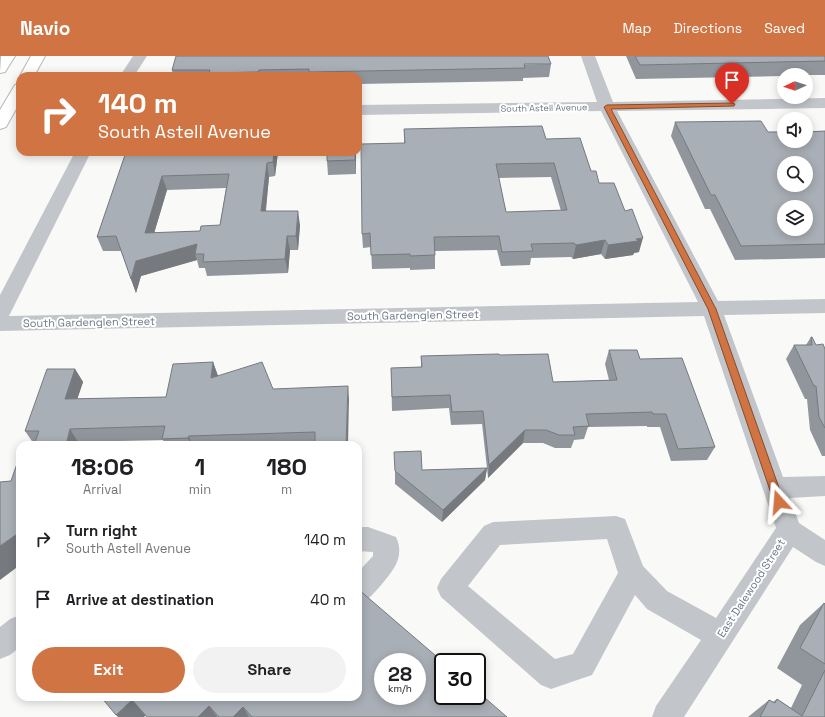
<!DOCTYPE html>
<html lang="en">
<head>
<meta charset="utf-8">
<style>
	:root { --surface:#fff; --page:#f2f2f2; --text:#202124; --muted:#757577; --accent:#cf7442 }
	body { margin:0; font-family:"Space Grotesk",sans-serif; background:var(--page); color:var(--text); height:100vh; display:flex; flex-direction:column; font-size:15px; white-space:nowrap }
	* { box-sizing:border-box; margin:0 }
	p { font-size:13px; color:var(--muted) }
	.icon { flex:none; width:22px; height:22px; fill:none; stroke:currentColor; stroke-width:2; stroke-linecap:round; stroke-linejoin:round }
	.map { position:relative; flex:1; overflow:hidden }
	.panel { position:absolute; left:16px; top:385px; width:346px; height:260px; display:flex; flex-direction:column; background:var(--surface); border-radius:12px; box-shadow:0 2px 10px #0003 }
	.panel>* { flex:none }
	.hud { position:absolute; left:16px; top:16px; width:346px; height:84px; border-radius:12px; box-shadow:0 2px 10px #0003; background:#cf7442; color:#fff; overflow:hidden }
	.needle { width:26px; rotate:267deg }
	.tools { position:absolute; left:777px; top:12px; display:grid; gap:8px }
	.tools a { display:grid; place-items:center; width:36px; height:36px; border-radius:50%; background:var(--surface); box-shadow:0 2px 10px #0003; font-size:20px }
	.speed { position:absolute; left:374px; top:597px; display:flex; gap:8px; font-size:20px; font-weight:700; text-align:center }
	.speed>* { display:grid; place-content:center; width:52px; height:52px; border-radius:50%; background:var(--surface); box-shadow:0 2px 10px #0003; line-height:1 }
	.speed small { font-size:10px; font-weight:400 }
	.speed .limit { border:2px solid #111; border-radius:6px; background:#fff; color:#111 }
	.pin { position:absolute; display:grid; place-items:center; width:34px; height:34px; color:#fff; margin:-41px -17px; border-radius:50% 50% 50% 0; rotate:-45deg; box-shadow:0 0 4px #0007 }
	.pin .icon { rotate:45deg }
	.me { position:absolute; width:44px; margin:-22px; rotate:341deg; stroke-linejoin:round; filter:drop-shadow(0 0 3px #0008) }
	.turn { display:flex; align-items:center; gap:14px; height:84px; padding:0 16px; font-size:18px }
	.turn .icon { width:52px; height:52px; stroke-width:2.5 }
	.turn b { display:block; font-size:28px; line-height:34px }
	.eta { display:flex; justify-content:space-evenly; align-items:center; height:68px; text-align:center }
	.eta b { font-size:24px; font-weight:800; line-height:28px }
	.action { display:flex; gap:8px; margin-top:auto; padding:8px 16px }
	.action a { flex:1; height:46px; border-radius:24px; background:var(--accent); color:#fff; font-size:16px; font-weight:800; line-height:46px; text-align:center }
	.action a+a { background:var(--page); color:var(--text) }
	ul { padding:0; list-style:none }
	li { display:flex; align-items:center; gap:12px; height:60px; padding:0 16px }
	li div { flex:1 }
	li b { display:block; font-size:15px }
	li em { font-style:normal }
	header { display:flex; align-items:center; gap:24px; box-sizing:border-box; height:56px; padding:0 20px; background:var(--accent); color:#fff }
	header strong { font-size:19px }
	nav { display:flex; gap:22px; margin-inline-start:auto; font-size:14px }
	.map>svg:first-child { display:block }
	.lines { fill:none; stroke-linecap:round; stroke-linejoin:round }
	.highway-casing { stroke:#b5b8bc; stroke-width:2 }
	.minor { fill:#c2c5c9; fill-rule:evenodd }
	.highway { fill:#fff; fill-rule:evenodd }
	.wall { fill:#91969d; fill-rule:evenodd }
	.shaded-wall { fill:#767a7f }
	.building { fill:#a9afb6; stroke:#767a7f; fill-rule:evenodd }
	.route { fill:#cf7442; stroke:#874b2b }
	.labels { text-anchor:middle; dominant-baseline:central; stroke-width:4; stroke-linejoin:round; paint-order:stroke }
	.far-street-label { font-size:9px; fill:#6c7785; stroke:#fff }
	.street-label { font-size:11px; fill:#6c7785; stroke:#fff }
</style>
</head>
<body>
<header>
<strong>Navio</strong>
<nav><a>Map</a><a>Directions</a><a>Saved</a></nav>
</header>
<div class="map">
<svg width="825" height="661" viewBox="0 0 825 661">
	<rect width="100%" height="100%" fill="#f9f9f8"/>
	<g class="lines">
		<defs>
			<path id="highway" d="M1 0H15L5 16 0 17Z
				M31 0H45L34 20H20Z
				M20 28V46L6 71 0 73V54L15 29Z"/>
		</defs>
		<use href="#highway" class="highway-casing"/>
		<path class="minor" d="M133 0H147L134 20H120Z
			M581 0H595L613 46 825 42V52L617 55 718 245 825 243V257L724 259 783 421 825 420V440L790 442 799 467 825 484V510L816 506 793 491 684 661H652L656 650 701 584 647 553 635 539 592 619 551 633 541 629 441 541 437 532 441 523 484 470 493 466 616 460 625 463 643 510 667 535 716 562 776 472 704 260 0 275V239L75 96H91L9 260 698 246 601 55 358 59V49L597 46ZM607 483 618 517 573 598 555 603 468 530 500 489Z
			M358 471H368L396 481C405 501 394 513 382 528 374 537 369 544 358 548V516L373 500V496L358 495Z
			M20 559V591L10 599 0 603V571L10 563Z"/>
		<use href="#highway" class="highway"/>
	</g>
	<path class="wall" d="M626 0H825V19H784V20L636 23Z
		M551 8 549 21 523 22V25L358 28V20H173L172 14Z
		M675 66 768 76 825 75V202L735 204 710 153H705L671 80Z
		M404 73 546 83 591 115 599 127 639 196 634 197 633 199 605 203 601 198 573 203 571 201 531 202 530 209 501 210 497 194 435 195V213L410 214V212L372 213 371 191 363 192 362 178 404 87ZM551 121 561 155 506 156 498 122Z
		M126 96H278L275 120 269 121 266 155 300 169 298 194H290L288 217 207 220 205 212H199L197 204 141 220 136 237 121 195H103L97 181ZM226 132 220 169 200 175 154 177 167 134Z
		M356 96V118L328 119 327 105Z
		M811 281 816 289 825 293V400H822L810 374 807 343H805L786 303 794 289H806Z
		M609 294 640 303 715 391 707 404 671 405 660 371H647V370L588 371 584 383 574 384 571 392H555L543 387H523L488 422 487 412 485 424 442 466 395 428V415L487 412 482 368 451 369 449 352 392 355 391 312 421 311V300L500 299 553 326 609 324 605 308Z
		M213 306 218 320 273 333 349 343 315 389H165L163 384 78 386V389H34V388L25 375 75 313 83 326 77 343 166 341Z
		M824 547 825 548V661H748L769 644 773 646 777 643 791 652 802 629 777 612 800 569Z
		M101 641 507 661H147L145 660Z"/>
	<path class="shaded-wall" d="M274 96H278L275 120 273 106Z
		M355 96H356V118L355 104Z
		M267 107 269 121 264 169 261 155Z
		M162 120 167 134 150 191 145 177Z
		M298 155 300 169 298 194 296 180Z
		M287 180 290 194 288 217 285 203Z
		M643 182 639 196 634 197 633 199 605 203 608 189Z
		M605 184 601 198 573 203 576 189Z
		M197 188 195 198 197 204 141 220 136 237 131 223 136 205Z
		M213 306 218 320 211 322Z
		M75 313 83 326 73 356 65 343Z
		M348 330 349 343 348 389H346Z
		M70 373 78 386V389H66Z
		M525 374 523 387 488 422 489 409Z
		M189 380 192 389H191L188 382Z
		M487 412 485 424 442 466 443 454Z
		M20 476V509L0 524V490Z
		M132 644 146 659 144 661H118L116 659Z
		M209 650 217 661H198Z
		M243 651 249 661H233Z"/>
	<path class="building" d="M176 0H548L551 8H524L525 12 309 16V13L259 14 258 16 209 17 210 14H172Z
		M635 0H825V5L640 9Z
		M761 65 768 76H784V85H806V76L825 75V188L741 190 715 139H711L675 66ZM784 107H806V129H784ZM784 151H806V173H784Z
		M542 70 546 83 580 82 591 115H596L599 127H614L625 155 632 153 643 182 636 183 638 185 608 189 605 184 576 189 574 187 531 188 533 195 502 196 499 180 434 181 435 199 410 200V198L371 199 370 177 362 178 361 88 405 87 404 73ZM554 107 567 154 506 156 496 108Z
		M126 96H274L273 106 267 107 261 155H298L296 180H287L285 203 203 206 204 198H195L197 188 136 205 131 223 116 180 97 181ZM229 118 220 169 201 170 200 175 145 177 162 120Z
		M327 96H355V104L327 105Z
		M811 281H812L816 289 823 288 825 293V372L819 361 816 330H814L794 289H812Z
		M609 294H637L640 303 682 302 715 391 678 393 666 358H653L652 356 586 358 589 370 573 371 575 379H559L546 374H525L489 409 483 355 452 356 450 339 392 341 391 312 422 311 421 300 499 298 500 299 548 298 553 326 617 324Z
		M213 306 211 322 262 306 273 333 348 330 346 389H315V376L189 380 188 382 162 383 165 370 70 373 66 389H34L39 375H25L47 313H75L65 343 166 341 173 308Z
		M421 395 422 414 487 412 443 454 395 415 394 396Z
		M18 405 20 407V476L0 490V426L11 425Z
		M358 533 443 606V640H477V635L507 661H252L243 651 233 661H219L209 650 198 661H147L132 644 116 659 101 641H358ZM383 606H417V640H383Z
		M824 547 825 548V608L800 592Z
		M825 614V661H760L769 644 775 647 777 643 802 660Z"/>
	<path class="route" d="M732 47 735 48 734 50 611 53 716 253 784 446 782 449 779 451 775 449 774 446 708 253 604 51 607 49Z"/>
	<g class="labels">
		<g class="far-street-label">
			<text transform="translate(544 52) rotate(-1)">South Astell Avenue</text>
		</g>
		<g class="street-label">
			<text transform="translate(413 259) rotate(-1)">South Gardenglen Street</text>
			<text transform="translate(89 266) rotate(-1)">South Gardenglen Street</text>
			<text transform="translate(751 532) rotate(-57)">East Dalewood Street</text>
		</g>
	</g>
</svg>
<div class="tools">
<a><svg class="needle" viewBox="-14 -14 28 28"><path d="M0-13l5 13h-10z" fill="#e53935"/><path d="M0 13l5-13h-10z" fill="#757577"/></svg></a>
<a><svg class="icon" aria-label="sound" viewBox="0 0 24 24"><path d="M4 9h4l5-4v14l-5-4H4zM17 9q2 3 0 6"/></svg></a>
<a><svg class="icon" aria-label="search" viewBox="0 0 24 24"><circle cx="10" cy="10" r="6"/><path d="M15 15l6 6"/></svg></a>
<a><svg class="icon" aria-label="layers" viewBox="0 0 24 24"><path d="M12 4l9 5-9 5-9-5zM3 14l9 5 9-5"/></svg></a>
</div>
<div class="speed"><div>28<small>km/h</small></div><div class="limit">30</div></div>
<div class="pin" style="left:732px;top:48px;background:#d93025"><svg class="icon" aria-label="arrive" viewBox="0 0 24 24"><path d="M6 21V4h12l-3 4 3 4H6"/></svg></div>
<svg class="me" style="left:779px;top:446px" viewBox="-20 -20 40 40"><path d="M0-17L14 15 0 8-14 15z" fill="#cf7442" stroke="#fff" stroke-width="4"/></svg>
<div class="hud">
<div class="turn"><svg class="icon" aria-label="right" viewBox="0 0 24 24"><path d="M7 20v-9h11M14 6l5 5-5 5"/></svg><div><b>140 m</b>South Astell Avenue</div></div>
</div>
<section class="panel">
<div class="eta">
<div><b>18:06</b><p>Arrival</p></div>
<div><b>1</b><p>min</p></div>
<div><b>180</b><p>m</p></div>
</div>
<ul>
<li><svg class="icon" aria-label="right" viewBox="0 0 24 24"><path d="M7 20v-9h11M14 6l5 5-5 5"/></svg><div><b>Turn right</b><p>South Astell Avenue</p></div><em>140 m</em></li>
<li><svg class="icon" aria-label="arrive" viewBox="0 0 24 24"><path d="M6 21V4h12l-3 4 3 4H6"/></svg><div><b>Arrive at destination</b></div><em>40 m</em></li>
</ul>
<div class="action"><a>Exit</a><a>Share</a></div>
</section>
</div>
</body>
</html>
